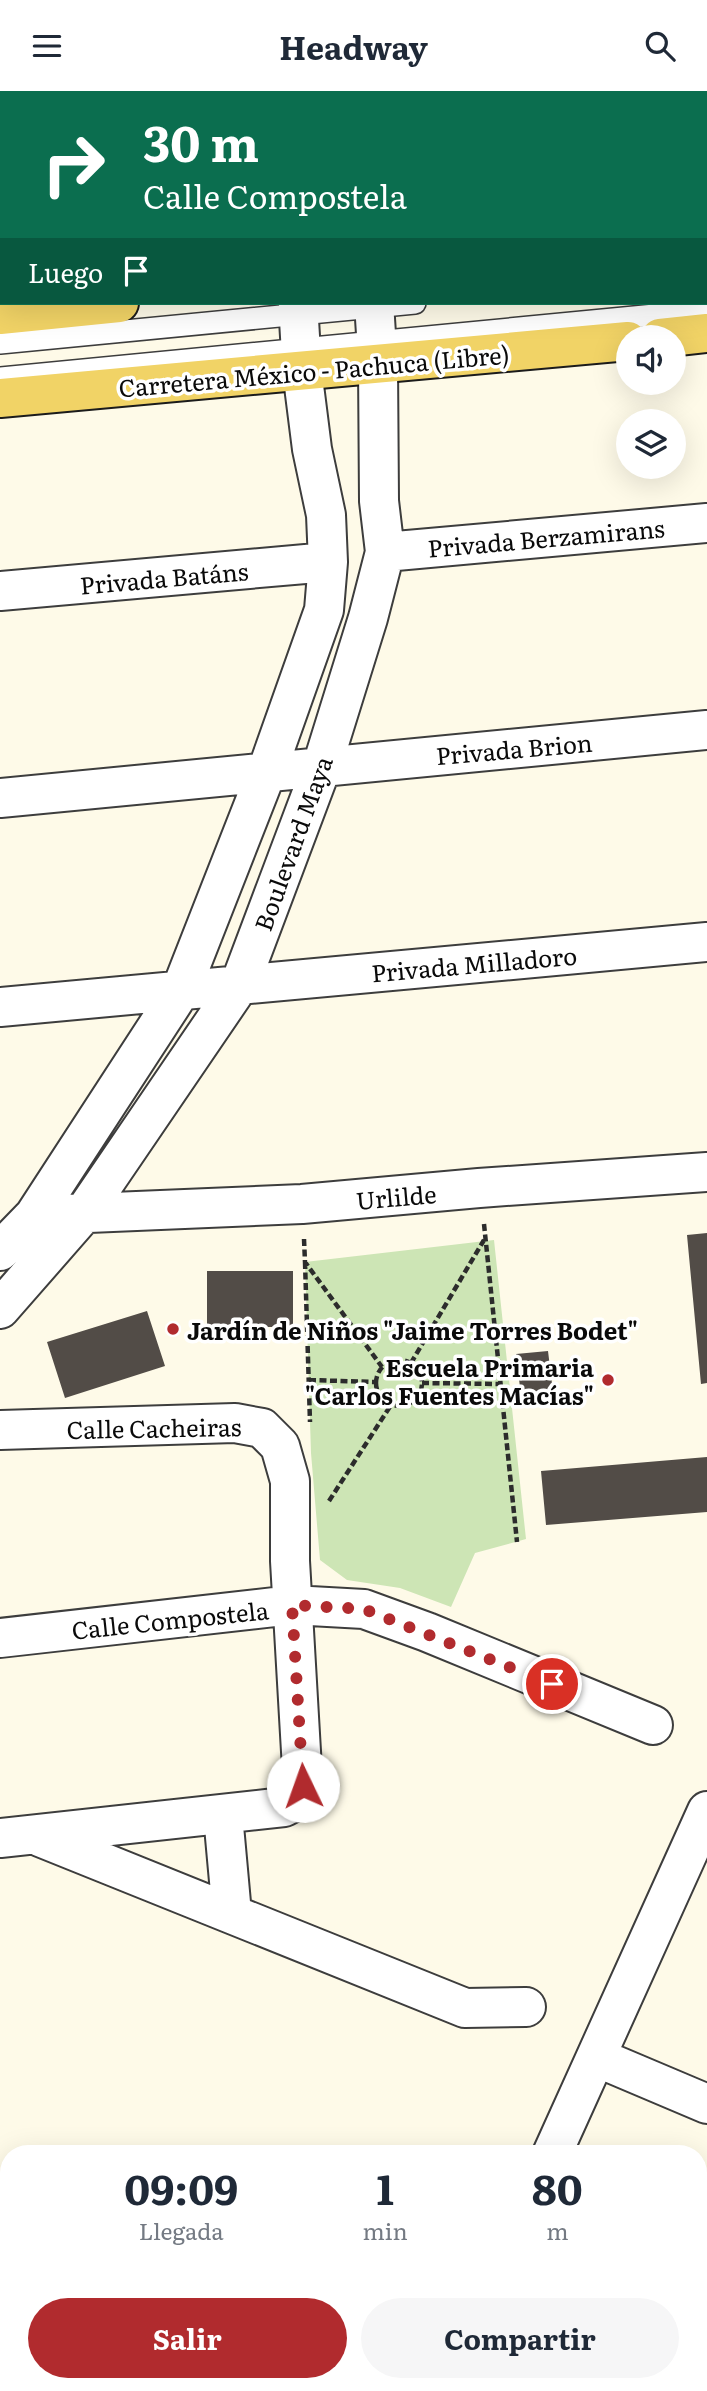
<!DOCTYPE html>
<html lang="es">
<head>
<meta charset="utf-8">
<style>
	:root { --surface:#fff; --page:#f6f6f7; --text:#1f2937; --muted:#747a83; --accent:#b12b2e }
	body { margin:0; font-family:Literata,serif; background:var(--page); color:var(--text); height:100vh; display:flex; flex-direction:column; font-size:26px; white-space:nowrap }
	* { box-sizing:border-box; margin:0 }
	p { font-size:23px; color:var(--muted) }
	.icon { flex:none; width:38px; height:38px; fill:none; stroke:currentColor; stroke-width:2; stroke-linecap:round; stroke-linejoin:round }
	.map { position:relative; flex:1; overflow:hidden }
	.details { position:absolute; left:0px; top:2054px; width:707px; height:247px; display:flex; flex-direction:column; background:var(--surface); border-radius:28px 28px 0 0; box-shadow:0 7px 28px #0002 }
	.details>* { flex:none }
	.banner { position:absolute; left:0px; top:0px; width:707px; height:214px; box-shadow:0 7px 28px #0002; background:#0b6e4f; color:#fff; overflow:hidden }
	.controls { position:absolute; left:616px; top:234px; display:grid; gap:14px }
	.controls a { display:grid; place-items:center; width:70px; height:70px; border-radius:50%; background:var(--surface); box-shadow:0 7px 28px #0002; font-size:35px }
	.pin { position:absolute; display:grid; place-items:center; width:60px; height:60px; color:#fff; margin:-30px; border:4px solid #fff; border-radius:50%; box-shadow:0 2px 7px #0007 }
	.me { position:absolute; width:77px; margin:-38px; rotate:357deg; stroke-linejoin:round; filter:drop-shadow(0 0 5px #0008) }
	.turn { display:flex; align-items:center; gap:24px; height:147px; padding:0 28px; font-size:32px }
	.turn .icon { width:91px; height:91px; stroke-width:2.5 }
	.turn b { display:block; font-size:49px; line-height:60px }
	.then { display:flex; align-items:center; height:66px; padding:0 28px; background:#0003; gap:14px; font-size:26px }
	.eta { display:flex; justify-content:space-evenly; align-items:center; height:119px; text-align:center }
	.eta b { font-size:42px; font-weight:700; line-height:49px }
	.action { display:flex; gap:14px; margin-top:auto; padding:14px 28px }
	.action a { flex:1; height:80px; border-radius:42px; background:var(--accent); color:#fff; font-size:28px; font-weight:700; line-height:80px; text-align:center }
	.action a+a { background:var(--page); color:var(--text) }
	header { display:flex; justify-content:space-between; align-items:center; height:91px; padding:0 28px; background:var(--surface); font-size:32px; font-weight:700 }
	.map>svg:first-child { display:block }
	.green { fill:#cde5b5 }
	.building { fill:#524c47 }
	.lines { fill:none; stroke-linecap:round; stroke-linejoin:round }
	.lane-casing { stroke:#3d3d3d; stroke-width:24 }
	.street-casing { stroke:#3d3d3d; stroke-width:42 }
	.primary-casing { stroke:#1b1b1b; stroke-width:42 }
	.path { stroke:#2c2c2c; stroke-width:4.5; stroke-dasharray:7 3.5; stroke-linecap:butt }
	.lane { stroke:#fff; stroke-width:21 }
	.street { stroke:#fff; stroke-width:38 }
	.primary { stroke:#f1d366; stroke-width:38 }
	.route { stroke:#b12b2e; stroke-width:12; stroke-dasharray:0 21.6 }
	.poi-dot { fill:#b12b2e; stroke:#fff; stroke-width:2.5 }
	.labels { text-anchor:middle; dominant-baseline:central; stroke-width:7; stroke-linejoin:round; paint-order:stroke }
	.street-label { font-size:24px; fill:#0a0a0a; stroke:#fff }
	.poi-label { font-size:24px; font-weight:bold; fill:#0a0a0a; stroke:#fff; text-anchor:start }
</style>
</head>
<body>
<header><svg class="icon" aria-label="menu" viewBox="0 0 24 24"><path d="M4 6h16M4 12h16M4 18h16"/></svg>Headway<svg class="icon" aria-label="search" viewBox="0 0 24 24"><circle cx="10" cy="10" r="6"/><path d="M15 15l6 6"/></svg></header>
<div class="map">
<svg width="707" height="2300" viewBox="0 0 707 2300">
	<rect width="100%" height="100%" fill="#fefae8"/>
	<path class="green" d="M494 1149 526 1448 475 1462 451 1516 400 1497 347 1489 320 1469 311 1362 305 1171Z"/>
	<path class="building" d="M707 1142V1292L701 1293 687 1144Z
		M207 1180H293V1236H207Z
		M147 1220 165 1275 65 1307 47 1251Z
		M548 1260 554 1309 522 1313 516 1263Z
		M707 1366V1421L546 1434 541 1380Z"/>
	<g class="lines">
		<defs>
			<path id="lane" d="M705 184 707 183
				M0 252 415 212
				M0 287 707 219"/>
			<path id="street" d="M0 9 2 7
				M385 461 707 432
				M0 500 328 471
				M0 707 707 639
				M0 916 707 851
				M65 1123 302 1113 479 1097 707 1081
				M0 1160 34 1125 181 899 267 680 324 519 328 471 326 424 312 358 302 279 298 212
				M0 1218 84 1122 240 893 322 675 368 527 385 461 379 410 378 274 374 212
				M0 1339 235 1332 262 1337 280 1355 290 1390V1470L303 1695 297 1709 284 1716 0 1747
				M0 1547 292 1514 364 1518 427 1541 653 1634
				M223 1724 232 1823
				M40 1746 465 1917 526 1916
				M596 1966 707 2013
				M552 2063 707 1720
				M446 2300 449 2292"/>
			<path id="primary" d="M705 146H707
				M0 224 119 212
				M660 247 707 242
				M0 307 628 250"/>
		</defs>
		<use href="#lane" class="lane-casing"/>
		<use href="#street" class="street-casing"/>
		<use href="#primary" class="primary-casing"/>
		<path class="path" d="M484 1133 517 1451
			M304 1148 305 1171 382 1276
			M305 1171 310 1331
			M376 1292a23 23 0 1 1 46 0a23 23 0 1 1-46 0Z
			M411 1272 484 1149
			M309 1289 376 1291
			M422 1292 501 1293
			M329 1410 391 1314"/>
		<use href="#lane" class="lane"/>
		<use href="#street" class="street"/>
		<use href="#primary" class="primary"/>
	</g>
	<g class="lines">
		<path class="route" d="M303 1695 292 1514 364 1518 552 1593"/>
	</g>
	<g class="poi-dot">
		<circle cx="173" cy="1238" r="7"/>
		<circle cx="608" cy="1289" r="7"/>
	</g>
	<g class="labels">
		<g class="street-label">
			<text transform="translate(314 279) rotate(-5)">Carretera México - Pachuca (Libre)</text>
			<text transform="translate(546 446) rotate(-5)">Privada Berzamirans</text>
			<text transform="translate(164 486) rotate(-5)">Privada Batáns</text>
			<text transform="translate(514 657) rotate(-5)">Privada Brion</text>
			<text transform="translate(292 752) rotate(-70)">Boulevard Maya</text>
			<text transform="translate(474 872) rotate(-5)">Privada Milladoro</text>
			<text transform="translate(396 1105) rotate(-5)">Urlilde</text>
			<text transform="translate(154 1336) rotate(-1)">Calle Cacheiras</text>
			<text transform="translate(170 1528) rotate(-6)">Calle Compostela</text>
		</g>
		<g class="poi-label">
			<text x="187" y="1238">Jardín de Niños "Jaime Torres Bodet"</text>
			<text x="594" y="1275" text-anchor="end">Escuela Primaria<tspan x="594" dy="28">"Carlos Fuentes Macías"</tspan></text>
		</g>
	</g>
</svg>
<div class="controls">
<a><svg class="icon" aria-label="sound" viewBox="0 0 24 24"><path d="M4 9h4l5-4v14l-5-4H4zM17 9q2 3 0 6"/></svg></a>
<a><svg class="icon" aria-label="layers" viewBox="0 0 24 24"><path d="M12 4l9 5-9 5-9-5zM3 14l9 5 9-5"/></svg></a>
</div>
<div class="pin" style="left:552px;top:1593px;background:#d93025"><svg class="icon" aria-label="arrive" viewBox="0 0 24 24"><path d="M6 21V4h12l-3 4 3 4H6"/></svg></div>
<svg class="me" style="left:303px;top:1695px" viewBox="-20 -20 40 40"><circle r="19" fill="#fff"/><path d="M0-13L10 11 0 6-10 11z" fill="#b12b2e"/></svg>
<div class="banner">
<div class="turn"><svg class="icon" aria-label="right" viewBox="0 0 24 24"><path d="M7 20v-9h11M14 6l5 5-5 5"/></svg><div><b>30 m</b>Calle Compostela</div></div>
<div class="then">Luego<svg class="icon" aria-label="arrive" viewBox="0 0 24 24"><path d="M6 21V4h12l-3 4 3 4H6"/></svg></div>
</div>
<section class="details">
<div class="eta">
<div><b>09:09</b><p>Llegada</p></div>
<div><b>1</b><p>min</p></div>
<div><b>80</b><p>m</p></div>
</div>
<div class="action"><a>Salir</a><a>Compartir</a></div>
</section>
</div>
</body>
</html>
